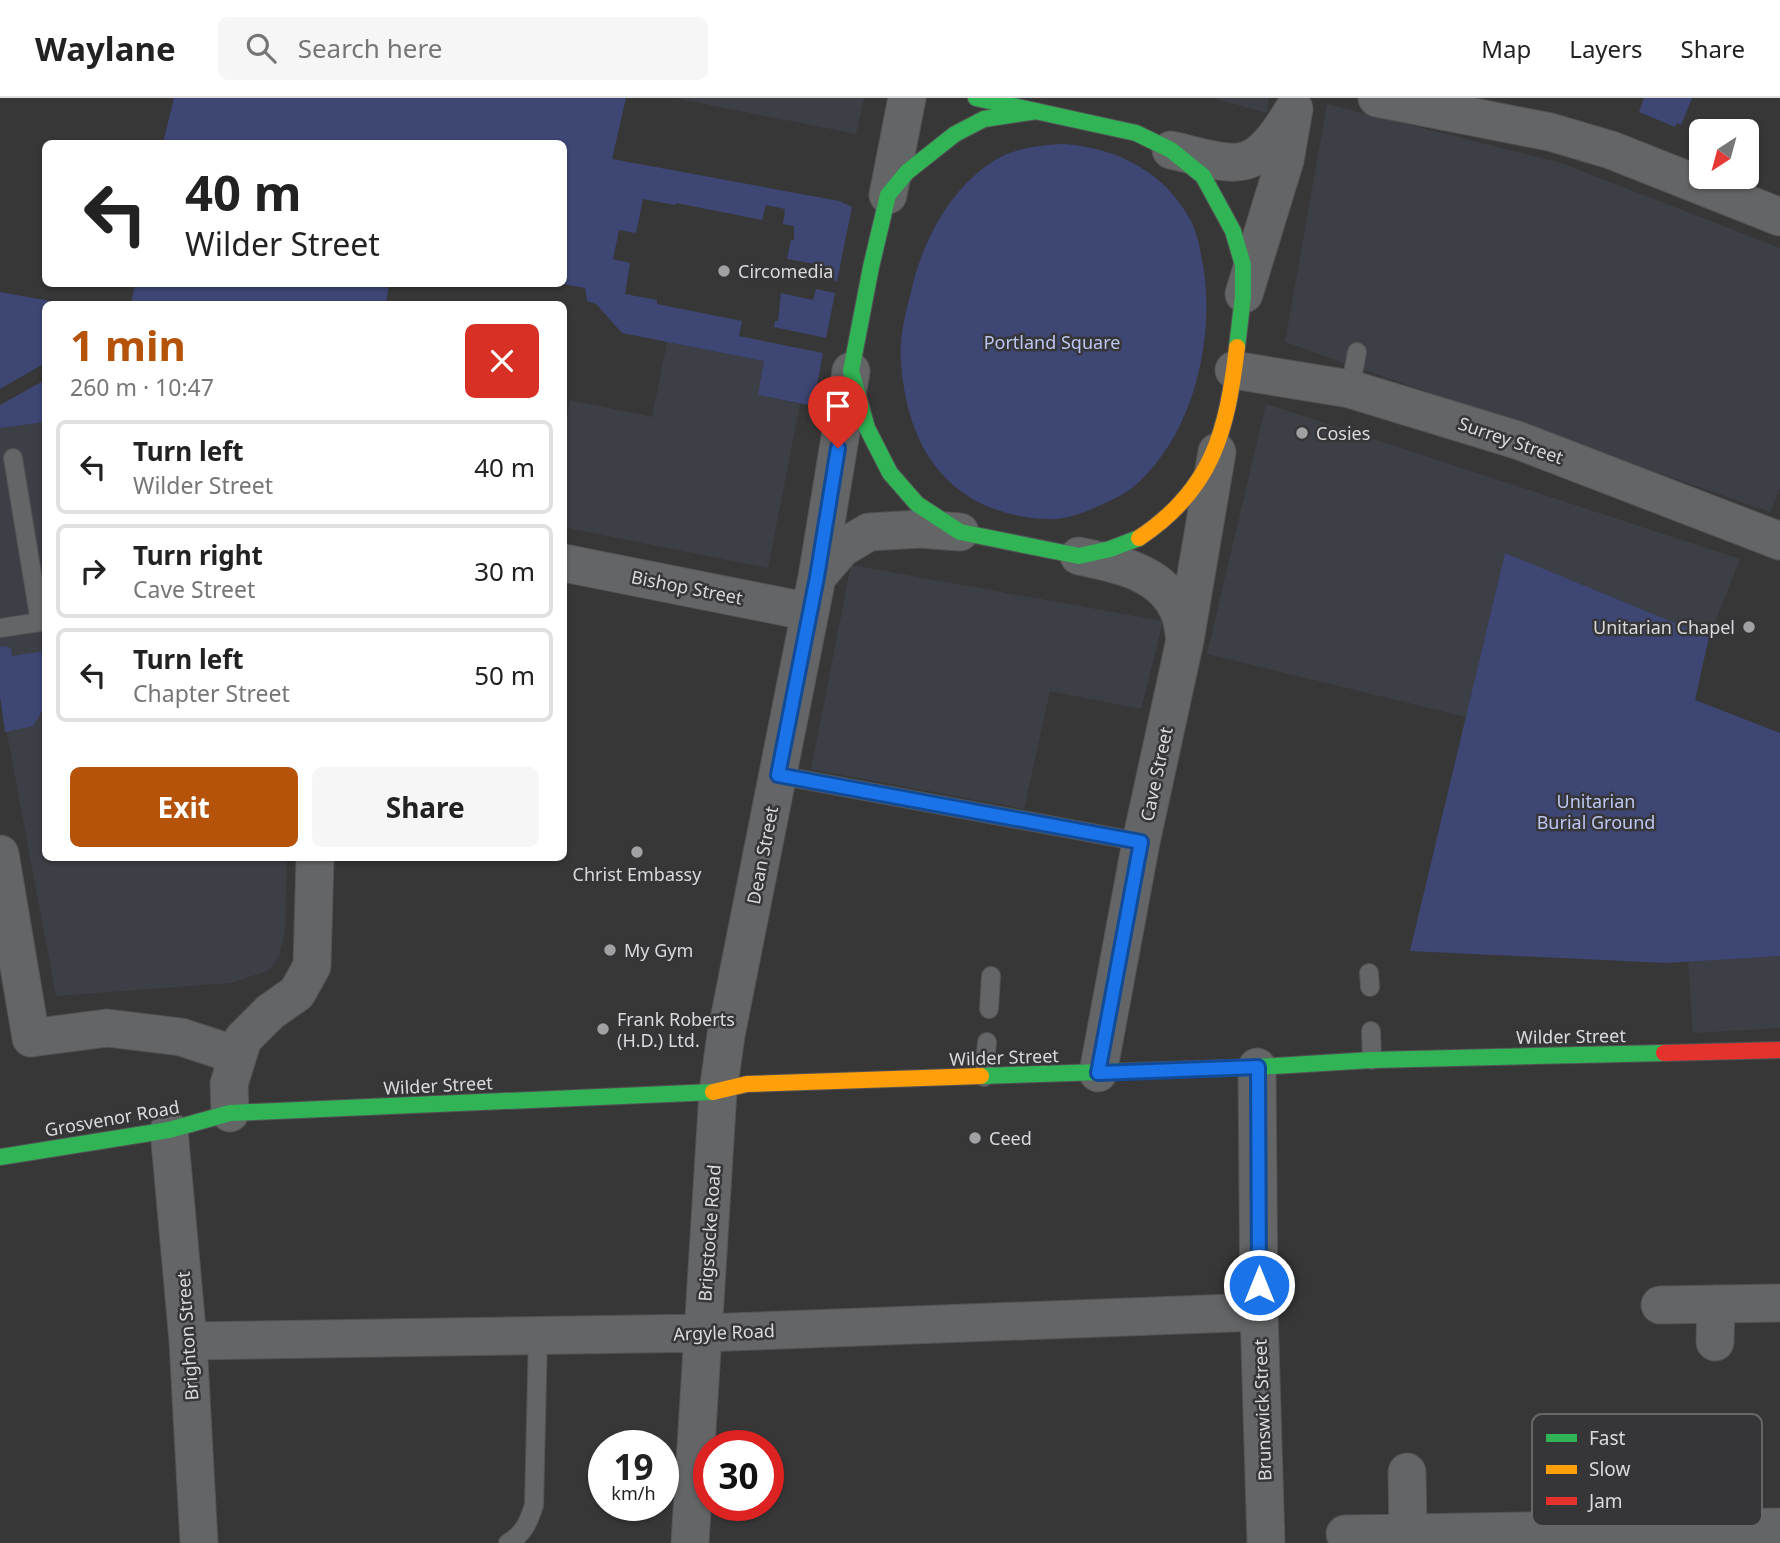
<!DOCTYPE html>
<html lang="en">
<head>
<meta charset="utf-8">
<style>
	:root { --surface:#fff; --page:#f6f6f6; --text:#222; --muted:#767676; --line:#e0e0e0; --accent:#b45309 }
	body { margin:0; font-family:"Noto Sans",sans-serif; background:var(--page); color:var(--text); height:100vh; display:flex; flex-direction:column; font-size:26px; white-space:nowrap }
	* { box-sizing:border-box; margin:0 }
	p { font-size:23px; color:var(--muted) }
	.icon { flex:none; width:38px; height:38px; fill:none; stroke:currentColor; stroke-width:2; stroke-linecap:round; stroke-linejoin:round }
	.map { position:relative; flex:1; overflow:hidden }
	.drawer { position:absolute; left:42px; top:203px; width:525px; height:560px; display:flex; flex-direction:column; background:var(--surface); border-radius:10px; box-shadow:0 2px 5px #0004 }
	.drawer>* { flex:none }
	.top-card { position:absolute; left:42px; top:42px; width:525px; height:147px; border-radius:10px; box-shadow:0 2px 5px #0004; background:#fff; color:var(--text); overflow:hidden }
	.needle { width:46px; rotate:216deg }
	.buttons { position:absolute; left:1689px; top:21px; display:grid; gap:14px }
	.buttons a { display:grid; place-items:center; width:70px; height:70px; border-radius:10px; background:var(--surface); box-shadow:0 2px 5px #0004; font-size:35px }
	.speed { position:absolute; left:588px; top:1332px; display:flex; gap:14px; font-size:35px; font-weight:700; text-align:center }
	.speed>* { display:grid; place-content:center; width:91px; height:91px; border-radius:50%; background:var(--surface); box-shadow:0 2px 5px #0004; line-height:1 }
	.speed small { font-size:18px; font-weight:400 }
	.speed .limit { border:10px solid #d22; background:#fff; color:#111 }
	.pin { position:absolute; display:grid; place-items:center; width:60px; height:60px; color:#fff; margin:-72px -30px; border-radius:50% 50% 50% 0; rotate:-45deg; box-shadow:0 0 7px #0007 }
	.pin .icon { rotate:45deg }
	.me { position:absolute; width:77px; margin:-38px; rotate:0deg; stroke-linejoin:round; filter:drop-shadow(0 0 5px #0008) }
	.turn { display:flex; align-items:center; gap:24px; height:147px; padding:0 28px; font-size:32px }
	.turn .icon { width:91px; height:91px; stroke-width:2.5 }
	.turn b { display:block; font-size:49px; line-height:60px }
	.round { display:grid; place-items:center; flex:none; width:74px; height:74px; border-radius:10px; background:var(--page) }
	.head { display:flex; align-items:center; justify-content:space-between; height:119px; padding:0 28px }
	h1 { font-size:42px; font-weight:700; line-height:52px; color:var(--accent) }
	.button { display:flex; gap:14px; margin-top:auto; padding:14px 28px }
	.button a { flex:1; height:80px; border-radius:10px; background:var(--accent); color:#fff; font-size:28px; font-weight:700; line-height:80px; text-align:center }
	.button a+a { background:var(--page); color:var(--text) }
	ul { padding:0; list-style:none }
	li { display:flex; align-items:center; gap:21px; height:94px; margin:0 14px 10px; padding:0 14px; border:4px solid var(--line); border-radius:10px }
	li div { flex:1 }
	li b { display:block; font-size:26px }
	li em { font-style:normal }
	header { display:flex; align-items:center; gap:42px; box-sizing:border-box; height:98px; padding:0 35px; background:var(--surface); border-bottom:2px solid var(--line) }
	header strong { font-size:33px }
	nav { display:flex; gap:38px; margin-inline-start:auto; font-size:24px }
	.search { width:490px; height:63px; background:var(--page); display:flex; align-items:center; gap:18px; box-sizing:border-box; padding:0 24px; border-radius:10px; color:var(--muted); font-size:26px }
	.map>svg:first-child { display:block }
	.built { fill:#3d3f46 }
	.green { fill:#3e4674 }
	.lines { fill:none; stroke-linecap:round; stroke-linejoin:round }
	.lane-casing { stroke:#535355; stroke-width:20 }
	.street-casing { stroke:#535355; stroke-width:39 }
	.fast-casing { stroke:#535355; stroke-width:18 }
	.slow-casing { stroke:#535355; stroke-width:18 }
	.jam-casing { stroke:#535355; stroke-width:18 }
	.lane { stroke:#646566; stroke-width:18 }
	.street { stroke:#646566; stroke-width:37 }
	.fast { stroke:#30b455; stroke-width:16 }
	.slow { stroke:#ff9f0a; stroke-width:16 }
	.jam { stroke:#e5322d; stroke-width:16 }
	.route-casing { stroke:#114b97; stroke-width:18 }
	.route { stroke:#1a73e8; stroke-width:12 }
	.poi-dot { fill:#a1a1a3; stroke:#363639; stroke-width:2.5 }
	.labels { text-anchor:middle; dominant-baseline:central; stroke-width:5; stroke-linejoin:round; paint-order:stroke }
	.poi-label { font-size:18px; fill:#dadadc; stroke:#363639; text-anchor:start }
	.park-label { font-size:18px; fill:#bcc6f1; stroke:#363639 }
	.street-label { font-size:18px; fill:#dadadc; stroke:#363639 }
	.key { fill:#363639; stroke:#67676a; stroke-width:2 }
	.key-label { font-size:19px; fill:#dadadc }
</style>
</head>
<body>
<header>
<strong>Waylane</strong>
<div class="search"><svg class="icon" aria-label="search" viewBox="0 0 24 24"><circle cx="10" cy="10" r="6"/><path d="M15 15l6 6"/></svg>Search here</div>
<nav><a>Map</a><a>Layers</a><a>Share</a></nav>
</header>
<div class="map">
<svg width="1780" height="1445" viewBox="0 0 1780 1445">
	<rect width="100%" height="100%" fill="#373738"/>
	<path class="built" d="M675 0H864L856 36Z
		M1213 0H1269L1267 15Z
		M1327 6 1561 65 1780 150V390L1770 414 1285 244Z
		M667 244 765 263 758 297 800 306 768 470 564 429V334L570 302 652 319Z
		M45 282 46 760H287L285 833 279 859 268 873 230 885 56 898 0 598V307Z
		M1266 306 1740 461 1709 539 1505 455 1466 619 1207 556Z
		M851 467 1163 523 1141 611 1050 593 1024 711 811 671Z
		M1780 858V930L1693 935 1688 863Z"/>
	<path class="green" d="M174 0H626L612 61 839 103 852 109 837 183 818 179 820 167 787 161 791 142H794V128L783 126 785 111 766 107 762 122 676 105 675 107 643 101 636 135 619 132 613 161 630 165 625 196 657 202V206L742 223 739 238 823 255 813 308 758 297 764 263 622 235 596 206 587 203 585 190 562 186 564 46 163 45Z
		M1644 0H1692L1681 27 1677 25 1675 29 1639 14Z
		M1064 46C1118 50 1167 75 1192 125 1198 138 1200 152 1203 167 1215 239 1195 331 1140 383 1127 396 1110 403 1094 410 1079 417 1062 422 1046 421 952 416 907 354 901 264 899 241 905 217 911 194 922 145 948 93 992 64 1014 50 1039 47 1064 46Z
		M135 186H389L386 206H131Z
		M816 191 835 195 826 240 774 229 775 223H778L781 195 813 202Z
		M0 194 67 206H46L45 265 0 291Z
		M45 282V324L0 330V307Z
		M1505 455 1709 539 1695 602 1780 635V858L1666 865 1410 853Z
		M7 548 11 551 12 558 45 553V608L33 628 5 634 0 598V549Z"/>
	<g class="lines">
		<defs>
			<path id="lane" d="M1350 291 1357 254
				M0 530 40 524 13 360
				M778 677 1141 744
				M1369 875 1370 889
				M989 911 991 878
				M1371 933 1372 962
				M984 979 987 944
				M508 1445C524 1436 529 1423 534 1407L538 1237"/>
			<path id="street" d="M1377 0 1550 34 1611 52 1780 119
				M1171 52C1242 69 1253 78 1294 11L1285 62 1244 196
				M888 97 907 0
				M1234 272 1350 291 1517 342 1780 443
				M1079 458C1117 466 1163 474 1179 514 1183 522 1183 532 1185 541
				M564 465 810 514
				M817 479 842 450 869 434 920 431 960 434
				M0 756 31 940 107 930 181 939 236 957
				M1257 969 1259 1214 1266 1445
				M1098 975 1141 744 1185 542 1217 354
				M230 1015 229 986 243 941 270 914 297 895 312 868 315 760
				M169 1032 188 1243 199 1445
				M1660 1207 1780 1205
				M188 1243 703 1235 1259 1214
				M1715 1244 1716 1206
				M1407 1374 1408 1434
				M1345 1436 1780 1429
				M690 1445 718 994 726 937 817 479 851 273"/>
			<path id="fast" d="M976 0 1136 35 1171 52 1203 78 1233 133 1243 167V198L1237 249
				M1037 13 984 21 955 36 907 74 888 97 871 169 851 273 867 330 890 375 917 406 960 434 1079 458 1110 451 1139 440
				M981 978 1257 969 1372 962 1664 955
				M0 1059 169 1032 230 1015 713 994"/>
			<path id="slow" d="M1139 440C1213 391 1227 333 1237 249
				M713 994 747 986 981 978"/>
			<path id="jam" d="M1664 955 1780 952"/>
		</defs>
		<use href="#lane" class="lane-casing"/>
		<use href="#street" class="street-casing"/>
		<use href="#fast" class="fast-casing"/>
		<use href="#slow" class="slow-casing"/>
		<use href="#jam" class="jam-casing"/>
		<use href="#lane" class="lane"/>
		<use href="#street" class="street"/>
		<use href="#fast" class="fast"/>
		<use href="#slow" class="slow"/>
		<use href="#jam" class="jam"/>
	</g>
	<g class="lines">
		<defs>
			<path id="route" d="M838 350 817 479 778 677 1141 744 1098 975 1258 969 1259 1187"/>
		</defs>
		<use href="#route" class="route-casing"/>
		<use href="#route" class="route"/>
	</g>
	<g class="poi-dot">
		<circle cx="724" cy="173" r="7"/>
		<circle cx="1302" cy="335" r="7"/>
		<circle cx="1749" cy="529" r="7"/>
		<circle cx="637" cy="754" r="7"/>
		<circle cx="610" cy="852" r="7"/>
		<circle cx="603" cy="931" r="7"/>
		<circle cx="975" cy="1040" r="7"/>
	</g>
	<g class="labels">
		<g class="poi-label">
			<text x="738" y="173">Circomedia</text>
			<text x="1316" y="335">Cosies</text>
			<text x="1735" y="529" text-anchor="end">Unitarian Chapel</text>
			<text x="637" y="776" text-anchor="middle">Christ Embassy</text>
			<text x="624" y="852">My Gym</text>
			<text x="617" y="921">Frank Roberts<tspan x="617" dy="21">(H.D.) Ltd.</tspan></text>
			<text x="989" y="1040">Ceed</text>
		</g>
		<g class="park-label">
			<text x="1052" y="244">Portland Square</text>
			<text x="1596" y="703">Unitarian<tspan x="1596" dy="21">Burial Ground</tspan></text>
		</g>
		<g class="street-label">
			<text transform="translate(1511 342) rotate(19)">Surrey Street</text>
			<text transform="translate(687 489) rotate(11)">Bishop Street</text>
			<text transform="translate(1156 676) rotate(-78)">Cave Street</text>
			<text transform="translate(762 757) rotate(-79)">Dean Street</text>
			<text transform="translate(1571 938) rotate(-1)">Wilder Street</text>
			<text transform="translate(1004 959) rotate(-2)">Wilder Street</text>
			<text transform="translate(438 987) rotate(-3)">Wilder Street</text>
			<text transform="translate(112 1020) rotate(-10)">Grosvenor Road</text>
			<text transform="translate(709 1135) rotate(-86)">Brigstocke Road</text>
			<text transform="translate(724 1234) rotate(-2)">Argyle Road</text>
			<text transform="translate(187 1238) rotate(-94)">Brighton Street</text>
			<text transform="translate(1262 1312) rotate(-92)">Brunswick Street</text>
		</g>
	</g>
	<rect x="1532" y="1316" width="230" height="112" rx="10" class="key"/>
	<rect x="1546" y="1336" width="31" height="8" fill="#30b455"/>
	<rect x="1546" y="1367" width="31" height="9" fill="#ff9f0a"/>
	<rect x="1546" y="1399" width="31" height="8" fill="#e5322d"/>
	<g class="key-label">
		<text x="1589" y="1347">Fast</text>
		<text x="1589" y="1378">Slow</text>
		<text x="1589" y="1410">Jam</text>
	</g>
</svg>
<div class="buttons">
<a><svg class="needle" viewBox="-14 -14 28 28"><path d="M0-13l5 13h-10z" fill="#e53935"/><path d="M0 13l5-13h-10z" fill="#767676"/></svg></a>
</div>
<div class="speed"><div>19<small>km/h</small></div><div class="limit">30</div></div>
<div class="pin" style="left:838px;top:350px;background:#d93025"><svg class="icon" aria-label="arrive" viewBox="0 0 24 24"><path d="M6 21V4h12l-3 4 3 4H6"/></svg></div>
<svg class="me" style="left:1259px;top:1187px" viewBox="-20 -20 40 40"><circle r="17" fill="#1a73e8" stroke="#fff" stroke-width="3"/><path d="M0-11L8 9 0 5-8 9z" fill="#fff"/></svg>
<div class="top-card">
<div class="turn"><svg class="icon" aria-label="left" viewBox="0 0 24 24"><path d="M17 20v-9H6M10 6l-5 5 5 5"/></svg><div><b>40 m</b>Wilder Street</div></div>
</div>
<section class="drawer">
<div class="head"><div><h1>1 min</h1><p>260 m · 10:47</p></div><a class="round" style="background:#d93025;color:#fff"><svg class="icon" aria-label="close" viewBox="0 0 24 24"><path d="M6 6l12 12M18 6L6 18"/></svg></a></div>
<ul>
<li><svg class="icon" aria-label="left" viewBox="0 0 24 24"><path d="M17 20v-9H6M10 6l-5 5 5 5"/></svg><div><b>Turn left</b><p>Wilder Street</p></div><em>40 m</em></li>
<li><svg class="icon" aria-label="right" viewBox="0 0 24 24"><path d="M7 20v-9h11M14 6l5 5-5 5"/></svg><div><b>Turn right</b><p>Cave Street</p></div><em>30 m</em></li>
<li><svg class="icon" aria-label="left" viewBox="0 0 24 24"><path d="M17 20v-9H6M10 6l-5 5 5 5"/></svg><div><b>Turn left</b><p>Chapter Street</p></div><em>50 m</em></li>
</ul>
<div class="button"><a>Exit</a><a>Share</a></div>
</section>
</div>
</body>
</html>
